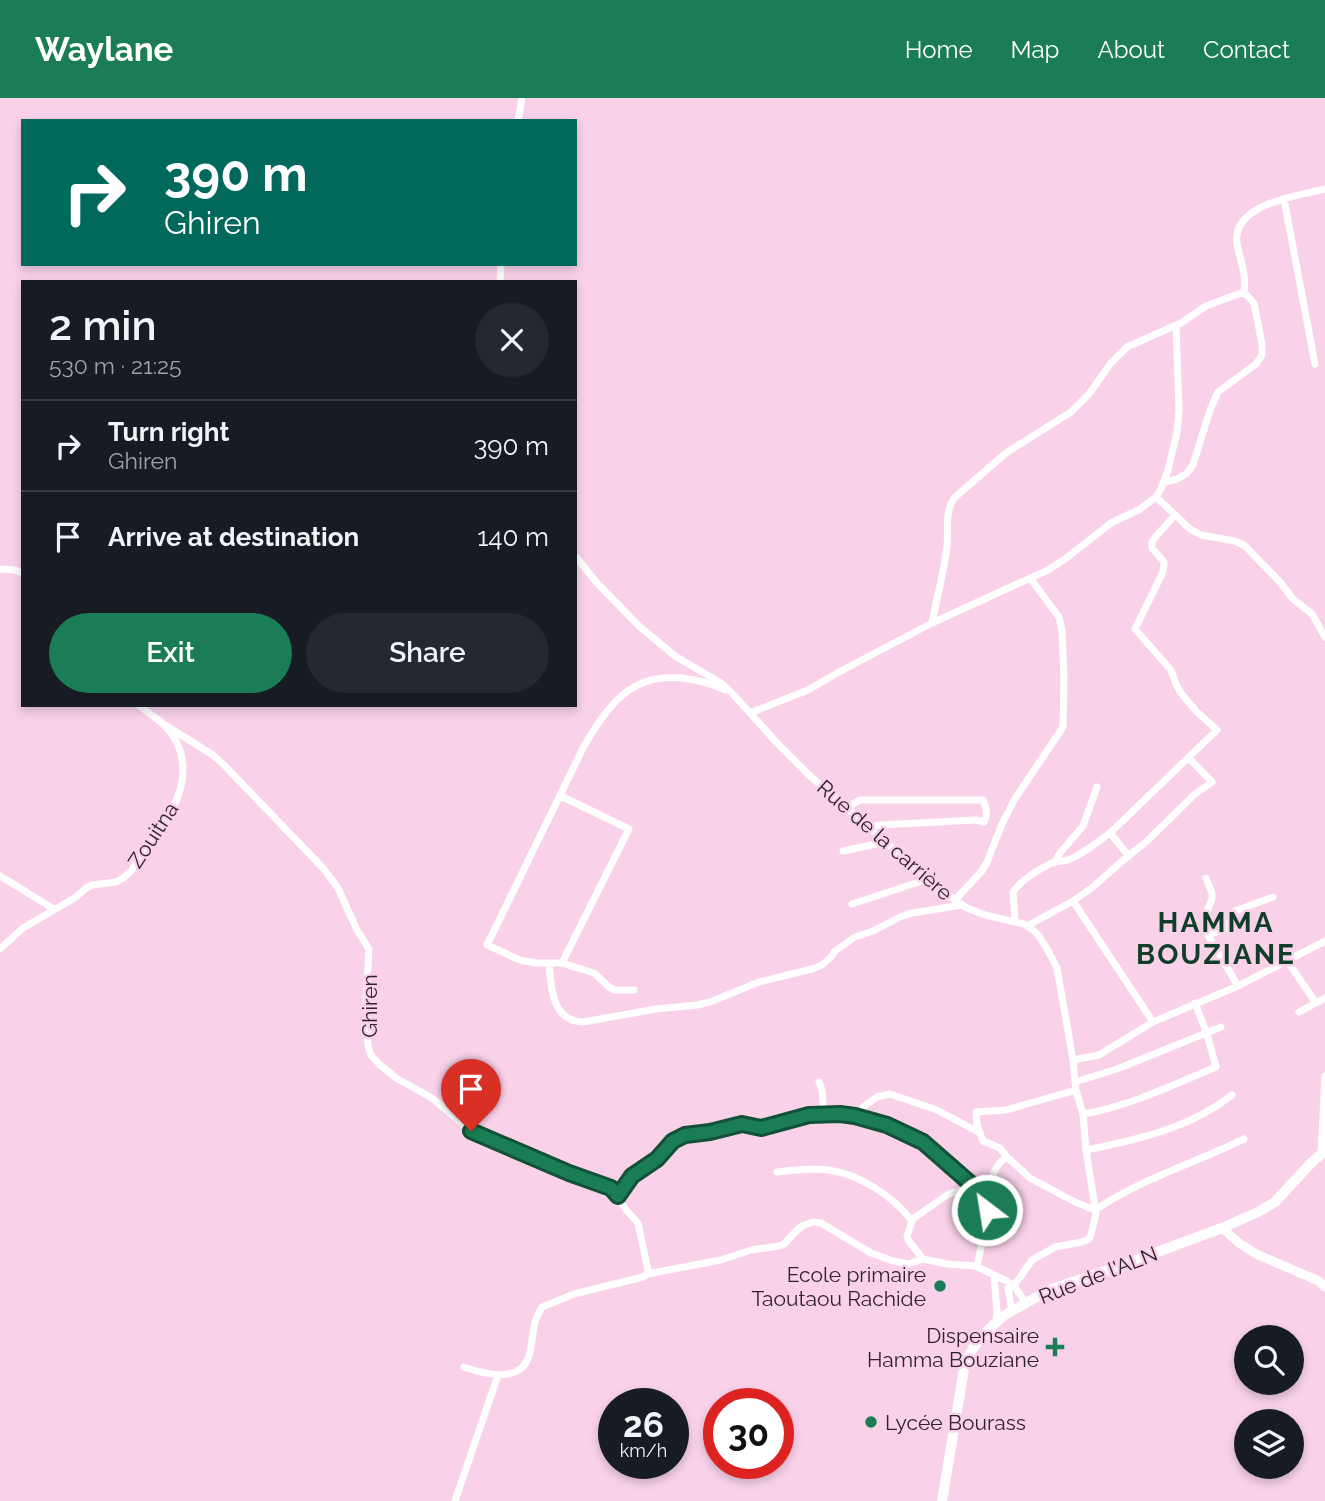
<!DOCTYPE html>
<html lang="en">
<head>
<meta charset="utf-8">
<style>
	:root { --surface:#171b24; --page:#242831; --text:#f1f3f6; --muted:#9ea1a6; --line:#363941; --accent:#1a7d55 }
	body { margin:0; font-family:Raleway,sans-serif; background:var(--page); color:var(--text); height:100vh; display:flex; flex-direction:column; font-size:26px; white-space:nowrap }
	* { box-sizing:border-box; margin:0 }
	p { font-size:23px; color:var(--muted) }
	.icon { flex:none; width:38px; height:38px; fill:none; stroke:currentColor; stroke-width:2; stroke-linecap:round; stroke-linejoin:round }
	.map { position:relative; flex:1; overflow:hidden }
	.side { position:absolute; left:21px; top:182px; width:556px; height:427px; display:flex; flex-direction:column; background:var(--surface); border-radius:0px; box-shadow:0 4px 10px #0003 }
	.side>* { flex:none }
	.guide { position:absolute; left:21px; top:21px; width:556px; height:147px; border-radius:0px; box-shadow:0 4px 10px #0003; background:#00695c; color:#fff; overflow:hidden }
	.fabs { position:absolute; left:1234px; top:1227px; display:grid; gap:14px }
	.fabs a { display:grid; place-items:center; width:70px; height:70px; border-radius:50%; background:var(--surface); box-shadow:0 4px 10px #0003; font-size:35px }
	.speed { position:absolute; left:598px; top:1290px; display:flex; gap:14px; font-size:35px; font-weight:700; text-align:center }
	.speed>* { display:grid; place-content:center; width:91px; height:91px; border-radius:50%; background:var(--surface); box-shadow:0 4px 10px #0003; line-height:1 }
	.speed small { font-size:18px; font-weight:400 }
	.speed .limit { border:10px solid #d22; background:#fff; color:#111 }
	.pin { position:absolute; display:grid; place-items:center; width:60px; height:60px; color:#fff; margin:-72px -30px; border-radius:50% 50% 50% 0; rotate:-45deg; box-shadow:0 0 7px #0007 }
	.pin .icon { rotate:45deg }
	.me { position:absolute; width:77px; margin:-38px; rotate:329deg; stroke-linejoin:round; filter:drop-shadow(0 0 5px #0008) }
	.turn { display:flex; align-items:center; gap:24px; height:147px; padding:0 28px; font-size:32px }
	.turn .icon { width:91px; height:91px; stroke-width:2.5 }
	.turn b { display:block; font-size:49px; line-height:60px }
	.round { display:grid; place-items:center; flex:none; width:74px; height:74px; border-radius:37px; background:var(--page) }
	.headline { display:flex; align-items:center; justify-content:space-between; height:119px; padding:0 28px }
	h1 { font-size:42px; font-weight:600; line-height:52px }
	.primary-button { display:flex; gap:14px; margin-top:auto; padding:14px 28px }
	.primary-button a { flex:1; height:80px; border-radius:42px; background:var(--accent); color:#fff; font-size:28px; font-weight:600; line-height:80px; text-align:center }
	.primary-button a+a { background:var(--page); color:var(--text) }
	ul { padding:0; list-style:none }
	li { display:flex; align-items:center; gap:21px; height:91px; padding:0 28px; border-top:2px solid var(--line) }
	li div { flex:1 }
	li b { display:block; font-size:26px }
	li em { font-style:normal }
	header { display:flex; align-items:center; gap:42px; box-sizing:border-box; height:98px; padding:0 35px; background:var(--accent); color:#fff }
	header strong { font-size:33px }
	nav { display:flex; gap:38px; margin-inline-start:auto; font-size:24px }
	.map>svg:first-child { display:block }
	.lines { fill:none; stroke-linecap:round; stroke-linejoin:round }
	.minor { stroke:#fff; stroke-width:7 }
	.tertiary { stroke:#fff; stroke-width:9 }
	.secondary { stroke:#fff; stroke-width:10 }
	.route-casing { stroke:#115137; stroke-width:18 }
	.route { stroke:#1a7d55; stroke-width:12 }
	.poi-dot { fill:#1a7d55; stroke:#f9d2ea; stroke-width:2.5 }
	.labels { text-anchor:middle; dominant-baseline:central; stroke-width:5; stroke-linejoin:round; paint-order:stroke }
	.street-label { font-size:21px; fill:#31222b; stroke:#f9d2ea }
	.poi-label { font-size:21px; fill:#31222b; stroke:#f9d2ea; text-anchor:end }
	.district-label { font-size:28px; font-weight:bold; letter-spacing:2px; fill:#113e2a; stroke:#f9d2ea }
</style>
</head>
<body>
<header>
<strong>Waylane</strong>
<nav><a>Home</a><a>Map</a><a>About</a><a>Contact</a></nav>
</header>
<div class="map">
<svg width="1325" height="1403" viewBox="0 0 1325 1403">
	<rect width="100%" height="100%" fill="#f9d2ea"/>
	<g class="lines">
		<path class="minor" d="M518 23 522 0
			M1284 101 1315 266
			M500 184 501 166
			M1164 384 1177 381 1186 376 1193 367 1210 312 1218 294 1256 266 1262 257V246L1254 205 1244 194
			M1156 399 1190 431 1201 437 1235 443 1244 447 1280 484 1293 501 1312 516 1325 539
			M576 459 597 485 639 528 675 558 721 585 732 595 777 645 808 676 928 781 955 802 967 810 985 817 1024 826 1032 831 1039 838 1050 856 1057 870 1073 962 1076 992 1083 1016 1086 1052 1096 1116 1091 1136 1089 1141 1082 1144 1055 1149 1032 1162 1014 1188 1008 1192
			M0 471 15 472 23 475
			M932 525 1048 472 1065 461 1111 425 1140 411 1156 399 1161 391 1168 372 1177 334 1179 312 1176 227
			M750 615 808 592 839 574 932 525C937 499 944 474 947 448 949 431 944 416 954 400L1006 355 1071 314 1089 296 1111 265 1127 249 1181 225 1206 208 1244 194C1247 179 1240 161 1237 146 1231 106 1297 98 1325 91
			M165 627 213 657 224 667 323 770 338 790 357 832 369 851 366 903 369 927 367 937 368 947 371 957 379 966 396 980 432 1000 471 1033 569 1075 611 1090 615 1094 626 1112 638 1125 648 1172 647 1176 643 1179 574 1196 542 1209C531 1225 534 1241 529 1258 520 1286 484 1276 464 1269
			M561 698 629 731 562 865
			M848 709 860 702H983C986 709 988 718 984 724L976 722 879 727 870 729
			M1110 735 1217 632 1196 613 1181 595 1176 586 1171 572 1135 531 1163 474 1164 464 1152 450V444L1157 437 1175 417
			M843 753 886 744
			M1054 765 1060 755 1083 728 1097 689
			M0 778 54 811
			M1206 780 1212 795V801L1204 821 1208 837 1238 888
			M955 802 982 773 987 764 1002 726 1016 699 1063 629 1064 580 1062 533 1059 519 1030 480
			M1073 803 1153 924
			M852 806 928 781
			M1015 823 1013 794C1021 782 1039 771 1052 765 1057 763 1063 763 1068 762 1084 756 1097 744 1110 735L1129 758
			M1027 828 1073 803 1093 789 1121 764 1147 743 1195 696 1212 684 1189 660
			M1208 837 1225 831 1235 813 1273 799
			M0 851 23 830 76 799 86 790 92 787 116 784 123 780 131 773C159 733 204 685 172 636 164 624 150 616 138 607
			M1288 864 1316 905
			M549 865C551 890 552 923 583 924L656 911 697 907 710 904 759 884 812 871 822 867 831 859 835 853 855 839 873 833 900 819 912 815 962 807
			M634 892H614L609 889 594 875 562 865H536L520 862 487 847 584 648C608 608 630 575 682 580 697 582 712 585 725 592
			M1299 914 1325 900
			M1073 962 1099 957 1153 924 1238 888 1325 843
			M819 984 822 992 824 1016
			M1075 984 1117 971 1221 929
			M1076 992 1006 1012 976 1014 977 1027 983 1043 1000 1050 1007 1059 1030 1080 1075 1104 1095 1112C1141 1081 1195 1065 1244 1041
			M1083 1016C1130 1008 1173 987 1216 969L1207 936 1195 905
			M863 1020V1009L877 999 890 996 937 1012 980 1035
			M1086 1052C1137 1042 1190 1030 1232 997
			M1321 1055 1325 978
			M777 1074C794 1072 811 1070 828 1072 859 1076 893 1098 912 1123L907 1138 908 1142 923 1161
			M618 1098 632 1078 657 1061 673 1043 685 1037 710 1034 742 1026 761 1030 809 1017 824 1016 855 1018 887 1027 923 1044 979 1092 985 1104 987 1112 986 1126 977 1168
			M986 1103C990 1088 992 1067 1007 1059
			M912 1123 914 1120 947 1097 974 1087
			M647 1176 721 1162 751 1152 779 1148 784 1146 798 1131 804 1127 813 1124 821 1125 871 1155 893 1163 908 1166 923 1161 947 1166 975 1168 1007 1183 1014 1188 1026 1205
			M994 1177 997 1214 996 1225
			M1008 1190 1012 1213
			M455 1403 498 1277"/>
		<path class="tertiary" d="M1222 1130 1239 1145 1256 1156 1319 1183 1325 1189"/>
		<path class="secondary" d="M942 1403 965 1265 973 1250 987 1233 1003 1218 1049 1192 1120 1168 1222 1130 1258 1114 1275 1104 1311 1065 1325 1053"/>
	</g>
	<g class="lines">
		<defs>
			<path id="route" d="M471 1033 569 1075 611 1090 618 1098 632 1078 657 1061 673 1043 685 1037 710 1034 742 1026 761 1030 809 1017 840 1016 855 1018 887 1027 923 1044 979 1093 985 1104 987 1112"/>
		</defs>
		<use href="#route" class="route-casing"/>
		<use href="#route" class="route"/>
	</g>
	<g class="poi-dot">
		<circle cx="940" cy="1188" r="7"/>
		<path d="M1051.5 1238.5h7v7h7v7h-7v7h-7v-7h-7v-7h7z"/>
		<circle cx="871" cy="1324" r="7"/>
	</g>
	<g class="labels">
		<g class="street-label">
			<text transform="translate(153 737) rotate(-57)">Zouitna</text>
			<text transform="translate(885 742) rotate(41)">Rue de la carrière</text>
			<text transform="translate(369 908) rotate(-90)">Ghiren</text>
			<text transform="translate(1098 1177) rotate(-21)">Rue de l'ALN</text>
		</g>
		<g class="poi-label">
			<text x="926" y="1176">Ecole primaire<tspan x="926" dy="24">Taoutaou Rachide</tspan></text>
			<text x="1039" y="1237">Dispensaire<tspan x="1039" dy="24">Hamma Bouziane</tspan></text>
			<text x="885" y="1324" text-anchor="start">Lycée Bourass</text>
		</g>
		<g class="district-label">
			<text x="1216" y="824">HAMMA<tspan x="1216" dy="32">BOUZIANE</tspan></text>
		</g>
	</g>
</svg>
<div class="fabs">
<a><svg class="icon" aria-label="search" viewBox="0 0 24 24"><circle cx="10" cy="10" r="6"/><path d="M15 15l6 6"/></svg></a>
<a><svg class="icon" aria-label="layers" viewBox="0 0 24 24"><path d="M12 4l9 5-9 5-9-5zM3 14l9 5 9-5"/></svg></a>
</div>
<div class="speed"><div>26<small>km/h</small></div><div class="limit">30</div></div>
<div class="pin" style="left:471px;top:1033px;background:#d93025"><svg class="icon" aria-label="arrive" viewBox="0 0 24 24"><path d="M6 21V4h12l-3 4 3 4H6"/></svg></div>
<svg class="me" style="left:987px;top:1112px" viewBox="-20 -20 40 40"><circle r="17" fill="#1a7d55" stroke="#fff" stroke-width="3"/><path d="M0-11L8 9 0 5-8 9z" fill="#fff"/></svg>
<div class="guide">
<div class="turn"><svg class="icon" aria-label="right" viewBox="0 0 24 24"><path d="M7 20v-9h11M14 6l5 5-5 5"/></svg><div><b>390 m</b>Ghiren</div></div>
</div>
<section class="side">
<div class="headline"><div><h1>2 min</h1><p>530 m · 21:25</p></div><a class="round"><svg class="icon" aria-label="close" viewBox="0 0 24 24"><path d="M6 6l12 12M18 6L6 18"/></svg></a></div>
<ul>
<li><svg class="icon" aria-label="right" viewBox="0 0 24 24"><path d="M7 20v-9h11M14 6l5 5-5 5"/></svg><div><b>Turn right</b><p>Ghiren</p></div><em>390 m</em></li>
<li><svg class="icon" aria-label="arrive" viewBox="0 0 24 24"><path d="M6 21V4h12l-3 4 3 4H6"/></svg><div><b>Arrive at destination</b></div><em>140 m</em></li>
</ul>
<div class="primary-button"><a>Exit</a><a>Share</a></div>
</section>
</div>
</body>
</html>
